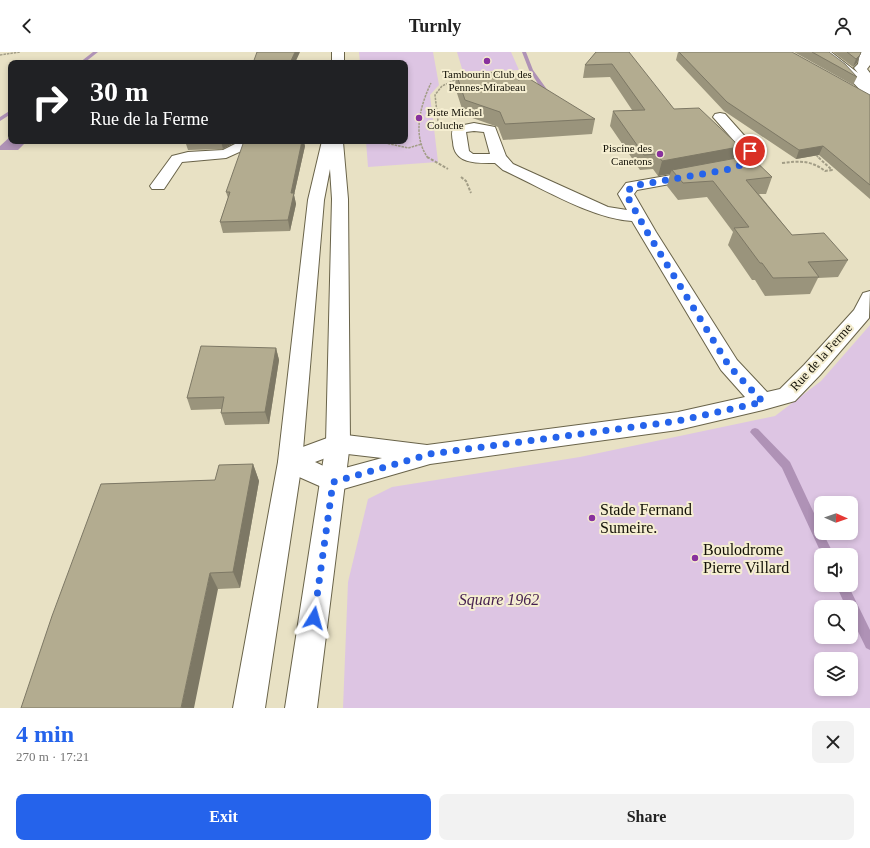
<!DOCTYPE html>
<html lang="en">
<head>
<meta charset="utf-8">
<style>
	:root { --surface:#fff; --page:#f2f2f2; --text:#222; --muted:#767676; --accent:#2563eb }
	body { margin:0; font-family:Georgia,serif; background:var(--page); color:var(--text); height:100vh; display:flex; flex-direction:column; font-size:15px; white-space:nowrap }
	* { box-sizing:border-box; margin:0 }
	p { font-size:13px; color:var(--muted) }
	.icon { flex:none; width:22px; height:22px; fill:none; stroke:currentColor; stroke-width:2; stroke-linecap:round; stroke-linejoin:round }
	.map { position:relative; height:656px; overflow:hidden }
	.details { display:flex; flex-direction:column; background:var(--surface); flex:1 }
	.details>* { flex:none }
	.guide { position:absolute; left:8px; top:8px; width:400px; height:84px; border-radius:8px; box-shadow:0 2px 6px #0003; background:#202124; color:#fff; overflow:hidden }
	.needle { width:26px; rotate:92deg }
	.tools { position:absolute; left:814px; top:444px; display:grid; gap:8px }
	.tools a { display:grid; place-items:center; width:44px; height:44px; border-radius:8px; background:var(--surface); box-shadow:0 2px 6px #0003; font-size:20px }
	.pin { position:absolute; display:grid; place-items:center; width:34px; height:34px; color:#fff; margin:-17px; border:2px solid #fff; border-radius:50%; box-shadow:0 1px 4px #0007 }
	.me { position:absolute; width:44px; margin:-22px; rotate:8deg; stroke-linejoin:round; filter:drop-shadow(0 0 3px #0008) }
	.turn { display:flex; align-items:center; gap:14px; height:84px; padding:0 16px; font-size:18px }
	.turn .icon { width:52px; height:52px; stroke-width:2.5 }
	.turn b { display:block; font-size:28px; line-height:34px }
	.round { display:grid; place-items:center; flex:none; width:42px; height:42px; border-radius:8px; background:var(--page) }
	.head { display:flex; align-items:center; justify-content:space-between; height:68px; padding:0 16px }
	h1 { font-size:24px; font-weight:700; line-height:30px; color:var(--accent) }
	.button { display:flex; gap:8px; margin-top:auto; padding:8px 16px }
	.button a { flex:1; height:46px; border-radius:8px; background:var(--accent); color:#fff; font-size:16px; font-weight:700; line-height:46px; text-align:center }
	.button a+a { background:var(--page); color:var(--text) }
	header { display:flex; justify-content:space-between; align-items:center; height:52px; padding:0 16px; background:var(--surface); font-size:18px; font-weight:700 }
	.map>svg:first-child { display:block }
	.green { fill:#ddc5e3; fill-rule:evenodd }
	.water { fill:#af92b6 }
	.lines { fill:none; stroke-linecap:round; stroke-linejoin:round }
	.stream { fill:#af92b6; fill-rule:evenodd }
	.minor-casing { stroke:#696349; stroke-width:2 }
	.major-casing { stroke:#696349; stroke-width:2 }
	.path-far1 { stroke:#a29d86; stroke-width:1.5; stroke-dasharray:2.5 1; stroke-linecap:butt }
	.path { stroke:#a29d86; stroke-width:2; stroke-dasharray:3 1.5; stroke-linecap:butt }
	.minor { fill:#fff; fill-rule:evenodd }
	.major { fill:#fff; fill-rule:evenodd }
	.wall { fill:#9a947c }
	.shaded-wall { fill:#7d7865 }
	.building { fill:#b3ac90; stroke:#7d7865 }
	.route { stroke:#2563eb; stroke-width:7; stroke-dasharray:0 12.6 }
	.poi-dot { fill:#88319d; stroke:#f5eed1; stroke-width:1.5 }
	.labels { text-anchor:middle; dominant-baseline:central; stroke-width:4; stroke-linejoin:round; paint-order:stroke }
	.far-poi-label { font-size:11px; fill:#131107; stroke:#f5eed1 }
	.street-label { font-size:13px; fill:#131107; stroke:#f5eed1 }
	.near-poi-label { font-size:16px; fill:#131107; stroke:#f5eed1; text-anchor:start }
	.near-park-label { font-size:16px; font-style:italic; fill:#441e4e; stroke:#f5eed1 }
</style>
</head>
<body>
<header><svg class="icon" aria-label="back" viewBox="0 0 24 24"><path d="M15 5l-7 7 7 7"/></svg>Turnly<svg class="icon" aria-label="person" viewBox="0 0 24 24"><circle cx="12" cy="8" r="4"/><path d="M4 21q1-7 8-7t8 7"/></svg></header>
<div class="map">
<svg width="870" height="656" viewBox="0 0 870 656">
	<rect width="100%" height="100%" fill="#e8e1c4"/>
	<path class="green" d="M359 0H433L439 33 430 43 438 110 368 115 366 89H405V11H360Z
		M457 0H511L519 18 463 20Z
		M870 273V656H343L348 530 368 447 392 435 580 405 775 364 821 329ZM821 451H851V481H821ZM821 503H851V533H821ZM821 555H851V585H821ZM821 607H851V637H821Z"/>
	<path class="water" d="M11 84V89H27L18 98H0V94Z"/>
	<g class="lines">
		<path class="stream" d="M93 0H98L84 11H79Z
			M522 0H526L533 18 551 43 550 44H546L529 18Z
			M11 58V62L0 69V65Z
			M755 376 758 377 790 410 821 476V481H823L834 503H822L782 416 750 380 752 377Z
			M836 533H848L870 578V598L866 596 851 565V555H846Z"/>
		<defs>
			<path id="minor" d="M818 0H831L858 21 854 16 858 12 860 0H870V13L867 17 870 21V45L866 44 842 19Z
				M720 61 725 62 758 99V104L749 114 736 120 637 138 634 142 656 180 737 308 767 340 780 337 804 313 854 258 863 241 870 239 869 266 820 323 795 349 763 358 678 378 430 412 333 440 281 417 278 410 281 403 338 382 427 393 678 360 745 345 721 318 632 169C592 167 540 135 503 118L495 111C478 111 454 113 453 90 452 85 451 79 454 75L474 71 495 75 506 104 513 112 608 155 627 158 618 142 626 131 728 113 744 103V100L713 65 715 62ZM474 79 484 80 490 102H473L469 99 466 80ZM339 401 382 406 334 419 315 410Z
				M241 89H259L257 92 226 106 182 110 164 137H152L150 134 172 104 188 100 223 98Z"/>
			<path id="major" d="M332 0H344V11H332Z
				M322 89 343 90 348 147 350 391 317 656H285L326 391 332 147 330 117 324 148 302 410 265 656H233L278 410 308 148Z"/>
		</defs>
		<use href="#minor" class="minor-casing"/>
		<use href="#major" class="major-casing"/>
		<path class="path-far1" d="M0 3 20 0
			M438 69 435 43 442 34 457 27
			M381 90 408 96 422 92
			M814 101 819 106
			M428 106C412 84 420 54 431 31"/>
		<path class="path" d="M427 105 448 117
			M782 111C799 109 811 108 825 119L832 118 818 105
			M461 125 466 129 471 141"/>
		<use href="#minor" class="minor"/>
		<use href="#major" class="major"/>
	</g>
	<path class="wall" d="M596 0 674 57 733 107 772 125 766 142H759L792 183 848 208 838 225 818 226 810 242 765 244 755 228H752L728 193 733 180 707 145 678 148 667 134 670 122 658 124 653 117 640 118 610 74 613 59 632 58 610 25 583 26 585 13Z
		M678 0 870 43V147L819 103 796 107 724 59 676 8Z
		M794 0H829L857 25 853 33Z
		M833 0H861L860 3 857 11 853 15Z
		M456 21 518 28 595 67 592 82 503 88 498 75 464 63 455 35Z
		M185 89H238L223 97 188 98Z
		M305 94 294 143 296 152 290 179 223 181 220 170 228 146 226 140Z
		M276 296 279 308 269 372 225 373 221 361V357L191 358 187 346Z
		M253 412 259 429 240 536 218 537 101 432 215 428Z"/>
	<path class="shaded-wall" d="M295 0H300L295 11H290Z
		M860 3 857 11 853 15 856 7Z
		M221 89H238L223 97Z
		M302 89H304L305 94 294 143 296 152 290 179 288 168 291 141Z
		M738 93 733 108 672 118 670 122 658 124 662 109Z
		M823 94 819 103 796 107 799 98Z
		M276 296 279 308 269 372 265 360Z
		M253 412 259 429 240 536 233 520Z
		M210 521 218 537 194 656H181Z"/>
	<path class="building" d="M257 0H295L290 11H253Z
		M596 0H629L674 57 699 56 738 93 733 96 662 109 657 102 644 103 613 59 645 58 612 12 585 13Z
		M679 0H792L870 43V133L823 94 799 98 727 50Z
		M812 0H829L845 12 857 25Z
		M847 0H861L860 3 856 7Z
		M514 20 518 28 528 26 595 67 505 72 500 60 465 48 456 21Z
		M244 89H302L291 141H294L288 168 220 170 230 140H226Z
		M749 103 772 125 746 128 792 183 824 181 848 208 808 210 819 225 773 226 762 211H760L734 176 749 175 713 129 683 131 672 118 742 105Z
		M201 294 276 296 265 360 221 361 224 345 187 346Z
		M253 412 233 520 210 521 181 656H21L52 564 101 432 215 428 219 413Z"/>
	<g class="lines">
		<path class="route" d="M314 566 333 430 430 402 678 369 763 350 729 314 647 180 626 142 632 134 731 117C739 114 745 111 751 104L750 99"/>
	</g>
	<g class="poi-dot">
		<circle cx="487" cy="9" r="4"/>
		<circle cx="419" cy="66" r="4"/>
		<circle cx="660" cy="102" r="4"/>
		<circle cx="592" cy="466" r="4"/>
		<circle cx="695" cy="506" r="4"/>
	</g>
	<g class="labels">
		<g class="far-poi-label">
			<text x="487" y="22">Tambourin Club des<tspan x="487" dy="13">Pennes-Mirabeau</tspan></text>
			<text x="427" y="60" text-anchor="start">Piste Michel<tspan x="427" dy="13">Coluche</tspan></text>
			<text x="652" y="96" text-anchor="end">Piscine des<tspan x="652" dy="13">Canetons</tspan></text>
		</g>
		<g class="street-label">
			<text transform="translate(821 305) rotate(-48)">Rue de la Ferme</text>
		</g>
		<g class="near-poi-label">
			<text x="600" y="457">Stade Fernand<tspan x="600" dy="18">Sumeire.</tspan></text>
			<text x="703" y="497">Boulodrome<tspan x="703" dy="18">Pierre Villard</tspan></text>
		</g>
		<g class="near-park-label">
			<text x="499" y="547">Square 1962</text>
		</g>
	</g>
</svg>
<div class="tools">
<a><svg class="needle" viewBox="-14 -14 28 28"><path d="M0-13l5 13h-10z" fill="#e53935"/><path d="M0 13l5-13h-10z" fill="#767676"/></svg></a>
<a><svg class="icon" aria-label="sound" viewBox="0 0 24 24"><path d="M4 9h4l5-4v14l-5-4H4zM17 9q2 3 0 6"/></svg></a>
<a><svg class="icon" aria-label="search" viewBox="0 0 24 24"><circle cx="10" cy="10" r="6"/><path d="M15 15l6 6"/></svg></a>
<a><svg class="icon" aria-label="layers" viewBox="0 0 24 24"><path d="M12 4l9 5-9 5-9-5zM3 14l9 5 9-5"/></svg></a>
</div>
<div class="pin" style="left:750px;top:99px;background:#d93025"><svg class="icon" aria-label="arrive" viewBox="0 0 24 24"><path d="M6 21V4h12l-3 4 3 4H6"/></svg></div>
<svg class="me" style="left:314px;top:566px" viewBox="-20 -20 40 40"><path d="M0-17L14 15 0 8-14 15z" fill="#2563eb" stroke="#fff" stroke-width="4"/></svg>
<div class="guide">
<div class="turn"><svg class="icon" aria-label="right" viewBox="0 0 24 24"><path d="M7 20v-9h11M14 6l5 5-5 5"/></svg><div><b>30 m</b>Rue de la Ferme</div></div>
</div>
</div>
<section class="details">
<div class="head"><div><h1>4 min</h1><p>270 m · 17:21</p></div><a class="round"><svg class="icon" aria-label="close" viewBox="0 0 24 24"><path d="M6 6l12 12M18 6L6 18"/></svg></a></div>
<div class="button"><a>Exit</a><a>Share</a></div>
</section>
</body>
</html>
